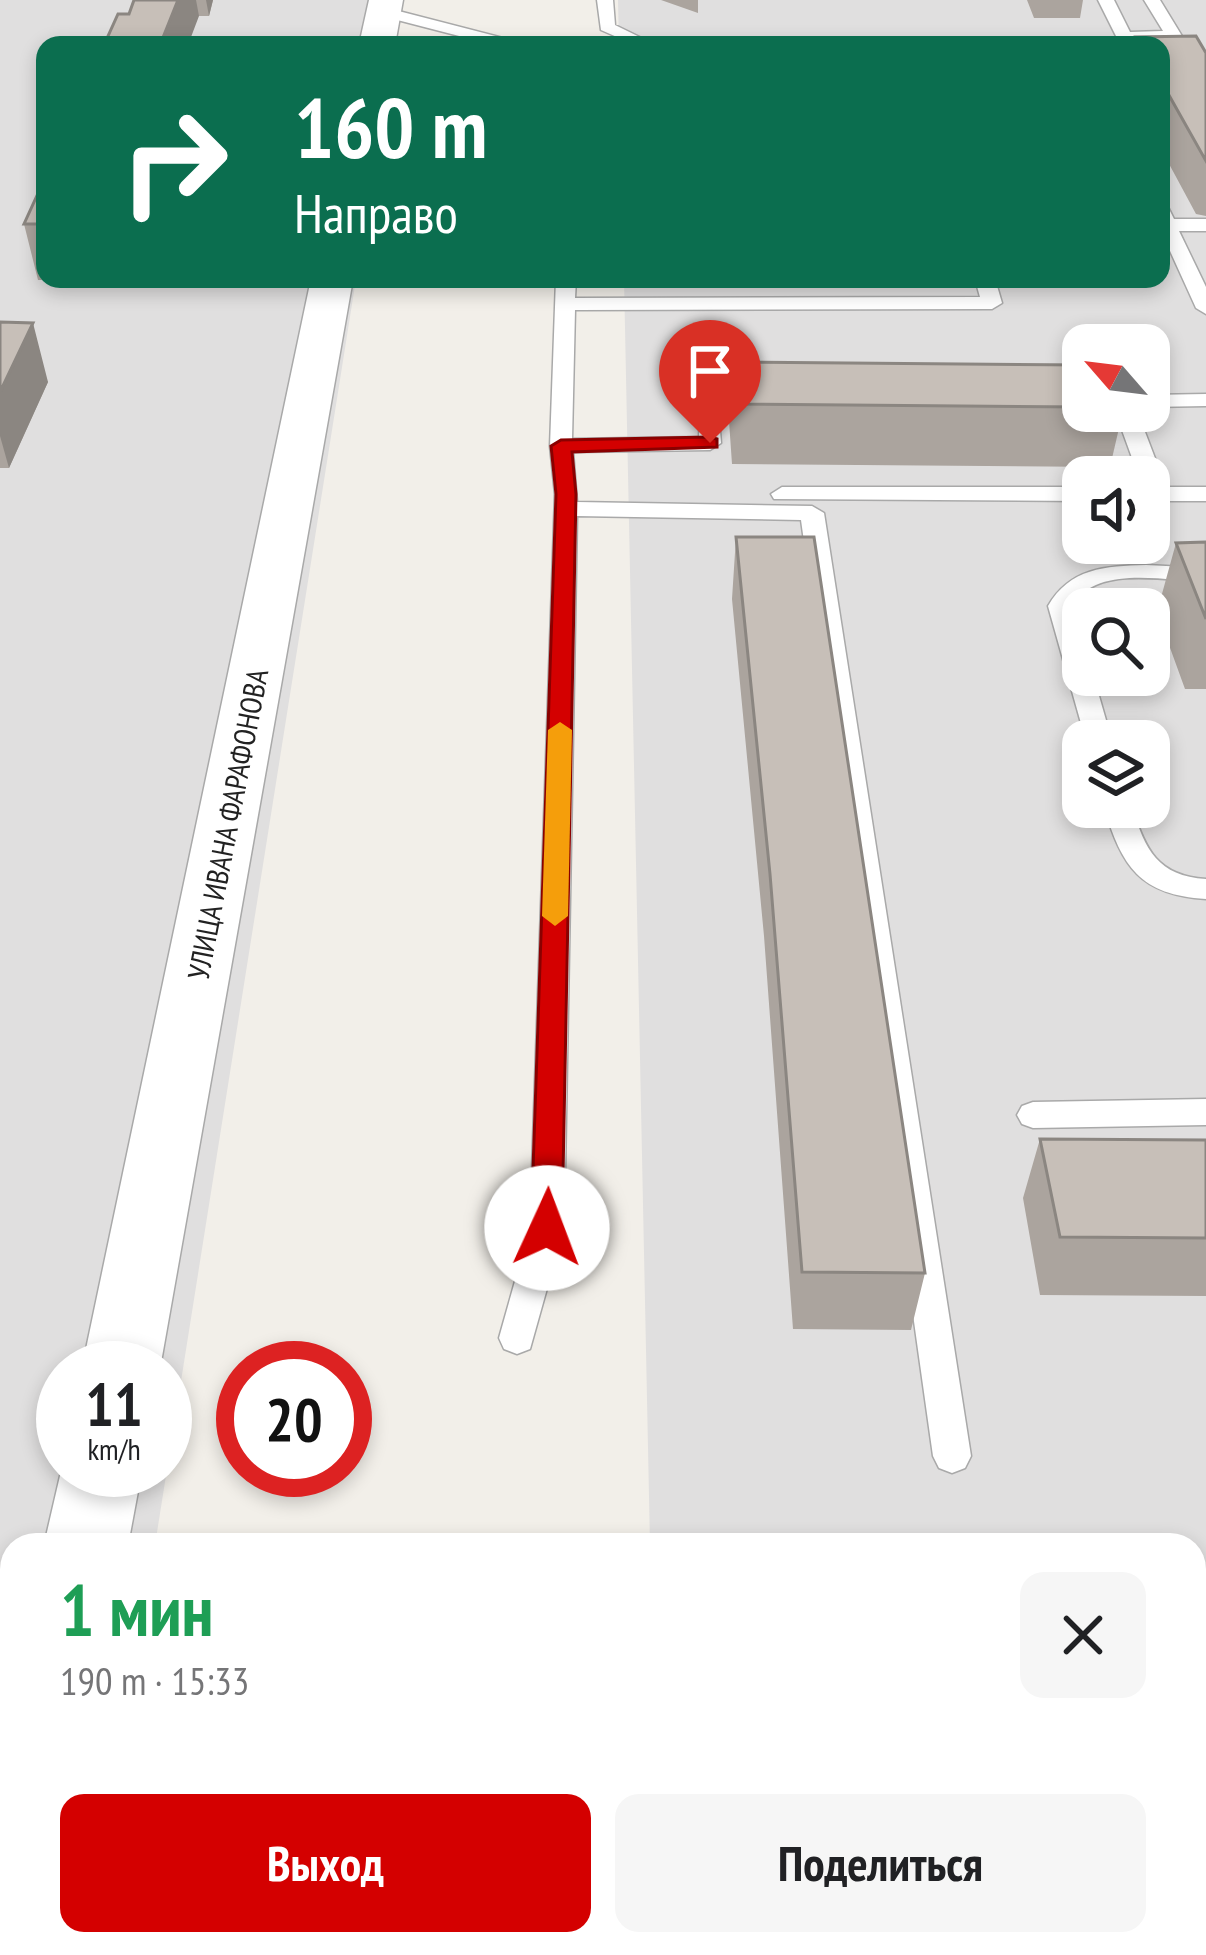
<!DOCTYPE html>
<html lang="ru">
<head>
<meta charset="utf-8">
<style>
	:root { --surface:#fff; --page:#f6f6f6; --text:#202124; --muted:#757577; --accent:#d40000 }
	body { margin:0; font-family:"PT Sans Narrow",sans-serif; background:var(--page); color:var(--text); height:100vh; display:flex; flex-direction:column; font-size:45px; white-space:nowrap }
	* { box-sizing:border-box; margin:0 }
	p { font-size:39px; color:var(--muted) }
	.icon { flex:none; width:66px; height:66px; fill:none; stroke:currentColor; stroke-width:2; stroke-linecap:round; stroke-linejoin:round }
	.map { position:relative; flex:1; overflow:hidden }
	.details { position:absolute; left:0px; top:1533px; width:1206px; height:423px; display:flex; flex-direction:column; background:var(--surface); border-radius:36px 36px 0 0; box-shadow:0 6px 18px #0003 }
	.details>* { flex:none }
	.banner { position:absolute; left:36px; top:36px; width:1134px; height:252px; border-radius:24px; box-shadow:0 6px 18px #0003; background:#0b6e4f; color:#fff; overflow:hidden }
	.needle { width:78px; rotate:298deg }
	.fabs { position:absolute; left:1062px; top:324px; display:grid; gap:24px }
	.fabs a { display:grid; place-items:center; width:108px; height:108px; border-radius:24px; background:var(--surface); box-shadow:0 6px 18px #0003; font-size:60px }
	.speed { position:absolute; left:36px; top:1341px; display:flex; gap:24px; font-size:60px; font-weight:700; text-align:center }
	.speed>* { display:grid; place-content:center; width:156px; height:156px; border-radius:50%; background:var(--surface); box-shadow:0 6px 18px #0003; line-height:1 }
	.speed small { font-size:30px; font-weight:400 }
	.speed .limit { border:18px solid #d22; background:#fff; color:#111 }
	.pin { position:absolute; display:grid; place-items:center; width:102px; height:102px; color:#fff; margin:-123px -51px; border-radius:50% 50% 50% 0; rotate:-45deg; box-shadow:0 0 12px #0007 }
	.pin .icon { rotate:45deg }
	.me { position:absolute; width:132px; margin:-66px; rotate:2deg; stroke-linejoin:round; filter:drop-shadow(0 0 9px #0008) }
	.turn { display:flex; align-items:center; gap:42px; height:252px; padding:0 60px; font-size:54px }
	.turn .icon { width:156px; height:156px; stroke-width:2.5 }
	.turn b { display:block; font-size:84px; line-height:102px }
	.round { display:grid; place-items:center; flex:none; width:126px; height:126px; border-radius:24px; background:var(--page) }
	.head { display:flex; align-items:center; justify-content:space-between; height:204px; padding:0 60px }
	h1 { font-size:72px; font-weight:600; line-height:90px; color:#1e9e55 }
	.primary-button { display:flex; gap:24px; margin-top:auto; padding:24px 60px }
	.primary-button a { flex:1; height:138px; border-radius:24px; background:var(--accent); color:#fff; font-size:48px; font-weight:600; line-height:138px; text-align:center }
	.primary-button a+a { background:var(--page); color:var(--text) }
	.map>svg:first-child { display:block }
	.residential { fill:#e0dfdf; fill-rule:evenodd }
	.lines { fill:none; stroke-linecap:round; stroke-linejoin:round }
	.service-casing { stroke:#a9a9a9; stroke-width:3 }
	.tertiary-casing { stroke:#a9a9a9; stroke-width:3 }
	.service { fill:#fff; fill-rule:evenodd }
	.tertiary { fill:#fff; fill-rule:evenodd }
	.wall { fill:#aba49e }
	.shaded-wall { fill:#8b8681 }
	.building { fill:#c7bfb8; stroke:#8b8681; stroke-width:3 }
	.route { fill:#d40000; stroke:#8a0000; stroke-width:3 }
	.slow { fill:#f59e0b }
	.labels { text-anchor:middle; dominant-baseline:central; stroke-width:10; stroke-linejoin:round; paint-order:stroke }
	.street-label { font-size:30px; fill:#222; stroke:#fff }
</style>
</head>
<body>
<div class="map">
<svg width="1206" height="1955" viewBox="0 0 1206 1955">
	<rect width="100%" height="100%" fill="#f2efe9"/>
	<path class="residential" d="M0 0H400L393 45H45V279H356L155 1545H12V1678H0ZM63 1368H165V1470H63Z
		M618 0H1206V1604H1194V1545H650L624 279H1161V45H619ZM1083 345H1149V411H1083ZM1083 477H1149V543H1083ZM1083 609H1149V675H1083ZM1083 741H1149V807H1083Z"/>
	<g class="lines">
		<defs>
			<path id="service" d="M597 0H613L615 25 656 45H635L601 30Z
				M1098 0H1114L1130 32 1163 31 1144 0H1160L1182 36 1174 41 1118 40Z
				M383 7 519 42 521 45H494L378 15 375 12Z
				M1161 205 1168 207 1174 219H1206V231H1179L1206 287V314L1196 308 1161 231Z
				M556 279H576L575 298 980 297 975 279H995L1002 303 992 309 575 310 572 439 699 437 700 407 771 402 782 408 771 414 719 418 721 443 710 450 573 452 577 502 812 506 824 513 971 1456 965 1468 952 1473 939 1468 933 1456 801 520 577 516 564 1228 530 1349 517 1354 504 1349 499 1338 530 1228 555 494 550 446Z
				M1206 394V406L1149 407V395Z
				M1115 411H1137L1166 487H1206V501H1149V477H1139Z
				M782 487H1083V501L774 499 771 494Z
				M1146 565 1206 568V582C1166 581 1096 564 1072 606L1083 642V675H1093L1112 741H1086L1048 606C1070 568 1105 566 1146 565Z
				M1104 807H1132C1145 850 1158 876 1206 879V899C1140 895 1122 867 1104 807Z
				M1206 1099V1125L1033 1128 1022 1124 1017 1115 1022 1106 1033 1102Z"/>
			<path id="tertiary" d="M369 0H403L395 45H359Z
				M311 279H353L160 1368H82Z
				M63 1463V1470H142L128 1545H44Z
				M1194 1794H1206V1888H1194Z
				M12 1856V1944H52L49 1955H0V1861Z"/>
		</defs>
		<use href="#service" class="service-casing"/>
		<use href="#tertiary" class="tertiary-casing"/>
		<use href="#service" class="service"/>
		<use href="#tertiary" class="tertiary"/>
	</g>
	<path class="wall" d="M134 0H213L209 16H199Z
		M661 0H698V13Z
		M1027 0H1083L1080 18H1034Z
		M1136 37 1206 53V216L1196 214 1161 149V45H1135Z
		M45 178V279L102 280H38L24 224Z
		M0 322 48 382 9 468H0Z
		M733 362 1083 365V411H1123L1110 467 732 464 729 421Z
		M736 537 925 1273 911 1330 793 1329 764 936 732 599Z
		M1206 542V689H1185L1157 612 1176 543Z
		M1040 1139 1206 1140V1296L1040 1295 1023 1198Z"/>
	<path class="shaded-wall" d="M178 0H196L199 16 188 45H160Z
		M206 0H213L209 16Z
		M33 323 48 382 9 468 0 436V392Z"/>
	<path class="building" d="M134 0H178L160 45H104L118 14H129Z
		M1196 36 1206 53V161L1161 81V45H1141L1136 37Z
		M665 42H727L728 45H665Z
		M45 178V224H24Z
		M0 322 33 323 0 392Z
		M733 362 1083 365V407L735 404Z
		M736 537H814L925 1273 802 1272 770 874Z
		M1206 542V619L1176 543Z
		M1040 1139 1206 1140V1238L1060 1237Z"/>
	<path class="route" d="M710 437 717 439V447L572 452 576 494 562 1228 557 1237 547 1240 536 1237 531 1228 556 494 551 446 561 440Z"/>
	<path class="slow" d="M560 722 572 730 568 916 555 926 542 916 548 730Z"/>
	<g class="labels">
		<g class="street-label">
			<text transform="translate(227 824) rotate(-79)">УЛИЦА ИВАНА ФАРАФОНОВА</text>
		</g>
	</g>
</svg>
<div class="fabs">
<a><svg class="needle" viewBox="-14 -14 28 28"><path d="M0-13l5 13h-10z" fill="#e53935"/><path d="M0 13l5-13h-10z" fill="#757577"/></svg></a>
<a><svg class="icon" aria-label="sound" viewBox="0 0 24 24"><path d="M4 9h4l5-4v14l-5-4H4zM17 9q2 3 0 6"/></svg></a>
<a><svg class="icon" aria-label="search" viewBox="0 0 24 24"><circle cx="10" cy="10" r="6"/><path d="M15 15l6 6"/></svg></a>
<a><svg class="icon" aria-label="layers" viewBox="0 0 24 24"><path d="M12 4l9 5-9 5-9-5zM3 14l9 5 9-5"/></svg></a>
</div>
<div class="speed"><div>11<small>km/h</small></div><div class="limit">20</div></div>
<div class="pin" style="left:710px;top:443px;background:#d93025"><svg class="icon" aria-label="arrive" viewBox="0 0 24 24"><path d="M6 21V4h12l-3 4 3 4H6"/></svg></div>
<svg class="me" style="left:547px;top:1228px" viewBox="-20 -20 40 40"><circle r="19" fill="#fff"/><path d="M0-13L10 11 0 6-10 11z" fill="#d40000"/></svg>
<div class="banner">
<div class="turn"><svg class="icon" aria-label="right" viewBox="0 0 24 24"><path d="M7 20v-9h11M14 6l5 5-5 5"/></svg><div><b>160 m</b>Направо</div></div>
</div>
<section class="details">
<div class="head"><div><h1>1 мин</h1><p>190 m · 15:33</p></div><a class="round"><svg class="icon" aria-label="close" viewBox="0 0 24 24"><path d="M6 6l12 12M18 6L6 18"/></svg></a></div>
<div class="primary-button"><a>Выход</a><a>Поделиться</a></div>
</section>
</div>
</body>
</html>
